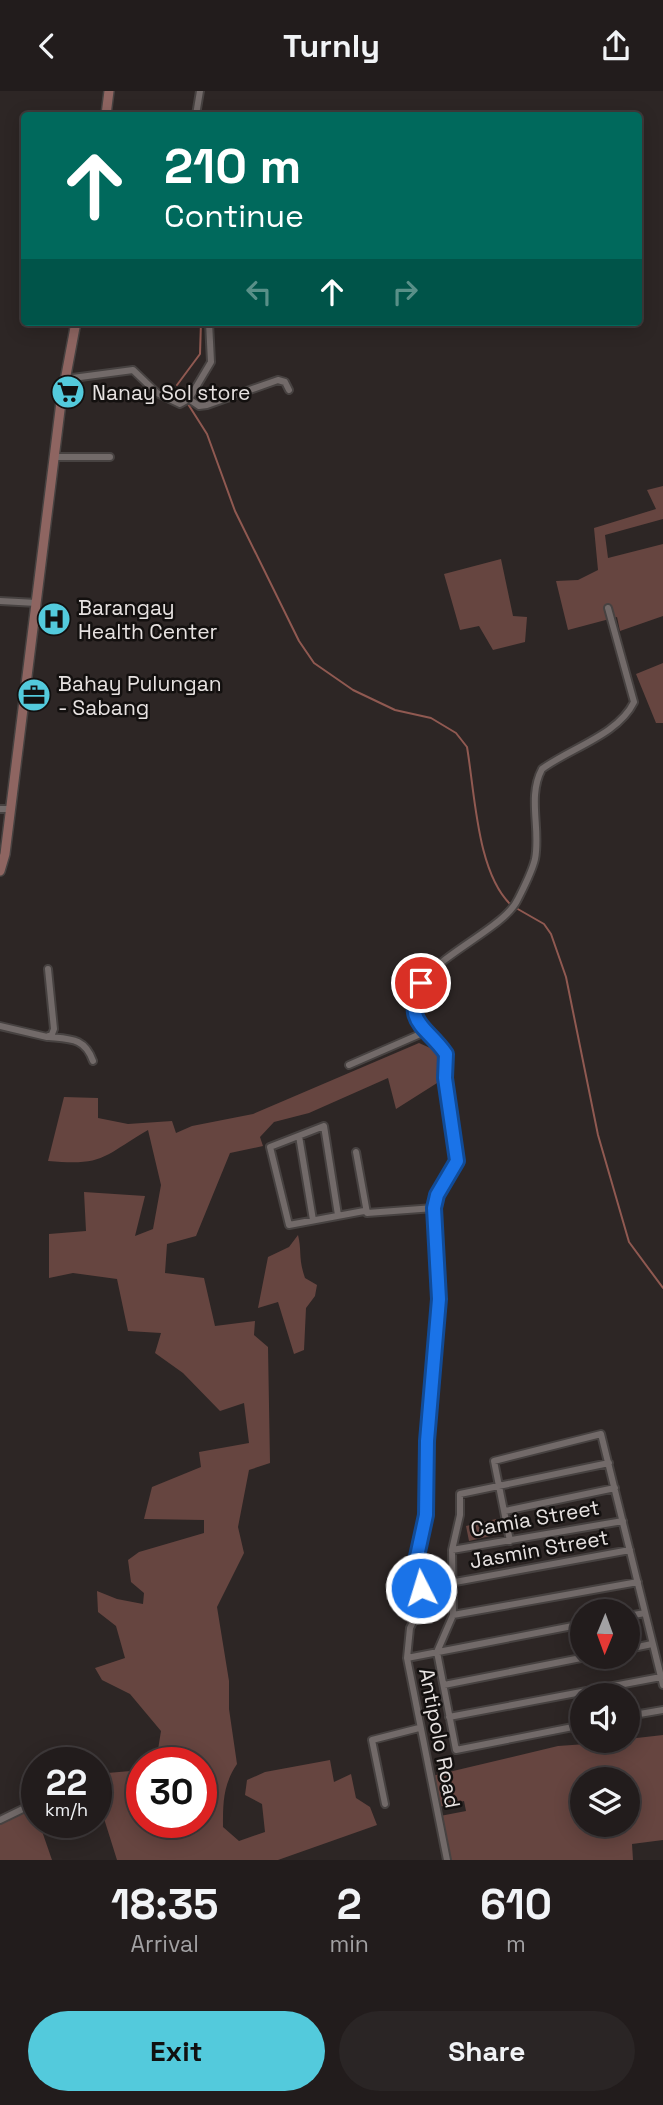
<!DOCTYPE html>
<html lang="en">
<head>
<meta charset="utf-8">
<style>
	:root { --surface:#221c1c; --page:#2a2525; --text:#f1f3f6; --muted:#a2a1a3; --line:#3f3a3b; --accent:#53cadc }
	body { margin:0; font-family:"Space Grotesk",sans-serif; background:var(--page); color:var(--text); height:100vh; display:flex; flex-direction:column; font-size:26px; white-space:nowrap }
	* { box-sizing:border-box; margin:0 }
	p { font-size:23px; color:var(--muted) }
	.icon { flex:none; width:38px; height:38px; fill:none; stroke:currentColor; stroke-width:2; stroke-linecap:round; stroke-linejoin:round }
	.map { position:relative; height:1769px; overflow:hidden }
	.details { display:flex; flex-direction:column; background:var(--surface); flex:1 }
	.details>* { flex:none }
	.guide { position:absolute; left:21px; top:21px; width:621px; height:214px; border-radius:7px; box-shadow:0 4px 18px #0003,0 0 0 2px var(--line); background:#00695c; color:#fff; overflow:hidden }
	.needle { width:46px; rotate:181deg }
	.controls { position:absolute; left:570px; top:1508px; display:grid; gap:14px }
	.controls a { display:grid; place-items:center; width:70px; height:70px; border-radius:50%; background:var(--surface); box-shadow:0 4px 18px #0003,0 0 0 2px var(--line); font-size:35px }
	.speed { position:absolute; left:21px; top:1656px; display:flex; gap:14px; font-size:35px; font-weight:700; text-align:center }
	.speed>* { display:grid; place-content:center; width:91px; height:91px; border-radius:50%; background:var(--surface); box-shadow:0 4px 18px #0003,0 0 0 2px var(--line); line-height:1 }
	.speed small { font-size:18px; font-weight:400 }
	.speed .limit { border:10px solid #d22; background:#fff; color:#111 }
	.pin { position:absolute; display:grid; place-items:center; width:60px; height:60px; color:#fff; margin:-30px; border:4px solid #fff; border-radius:50%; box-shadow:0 2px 7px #0007 }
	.me { position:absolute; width:77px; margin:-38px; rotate:355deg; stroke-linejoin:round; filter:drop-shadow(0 0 5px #0008) }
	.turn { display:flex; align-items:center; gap:24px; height:147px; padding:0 28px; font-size:32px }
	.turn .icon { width:91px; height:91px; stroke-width:2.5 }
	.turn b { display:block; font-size:49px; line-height:60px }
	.lanes { display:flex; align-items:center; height:66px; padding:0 28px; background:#0003; justify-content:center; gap:35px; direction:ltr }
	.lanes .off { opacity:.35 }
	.eta { display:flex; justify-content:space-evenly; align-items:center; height:119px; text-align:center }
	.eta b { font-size:42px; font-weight:600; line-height:49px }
	.button { display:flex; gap:14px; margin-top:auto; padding:14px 28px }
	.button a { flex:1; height:80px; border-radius:42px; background:var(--accent); color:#111; font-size:28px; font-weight:600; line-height:80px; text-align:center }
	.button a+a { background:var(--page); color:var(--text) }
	header { display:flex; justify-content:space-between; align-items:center; height:91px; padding:0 28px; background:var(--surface); font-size:32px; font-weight:600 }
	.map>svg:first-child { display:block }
	.green { fill:#664540; fill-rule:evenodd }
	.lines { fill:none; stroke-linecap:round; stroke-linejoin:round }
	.stream { stroke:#905951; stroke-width:2 }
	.street-casing { stroke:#474241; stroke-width:10 }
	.secondary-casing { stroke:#474241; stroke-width:12 }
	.street { stroke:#726a69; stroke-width:6 }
	.secondary { stroke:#8e6561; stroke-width:9 }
	.route-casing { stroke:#114b97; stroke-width:18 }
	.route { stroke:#1a73e8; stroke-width:12 }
	.labels { text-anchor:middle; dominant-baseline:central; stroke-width:5; stroke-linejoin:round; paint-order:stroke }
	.poi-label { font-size:21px; fill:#e7e2e1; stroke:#13100f; text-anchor:start }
	.street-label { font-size:21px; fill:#e7e2e1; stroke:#13100f }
</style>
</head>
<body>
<header><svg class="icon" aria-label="back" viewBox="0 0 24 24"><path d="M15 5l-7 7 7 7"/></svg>Turnly<svg class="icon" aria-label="share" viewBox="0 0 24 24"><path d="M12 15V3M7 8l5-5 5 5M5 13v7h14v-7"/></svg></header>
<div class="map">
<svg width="663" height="1769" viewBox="0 0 663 1769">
	<rect width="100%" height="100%" fill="#2d2625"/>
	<path class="green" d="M663 395V428L605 444 608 467 663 453V525L620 540 617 526 568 539 556 490 578 489 598 479 594 437 656 418 647 399Z
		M501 468 513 525 527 526 525 551 493 559 479 535 460 539 444 483Z
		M663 572V632H656L636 583Z
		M419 952 437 960 445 987 396 1018 388 987 309 1022 274 1031 260 1046 263 1055 230 1062 196 1145 167 1153 165 1182 204 1187 215 1235 255 1230 254 1244 268 1256 270 1372 249 1379 238 1436 244 1462 217 1516 229 1590V1618L237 1673C223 1694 223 1711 223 1736L239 1750 265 1741 262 1713 245 1704 247 1689 265 1681 330 1669 334 1691 351 1683 356 1707 370 1716 377 1734 278 1769H117L96 1702V1683L142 1679V1731H201V1671H156L161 1640 130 1603 102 1589 95 1577 125 1567 116 1535 98 1521 97 1500 117 1508 143 1513 144 1502 131 1491 128 1469 139 1461 204 1442V1429L144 1428 152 1396 201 1376 199 1361 249 1352 244 1312 220 1320 183 1282 155 1262 161 1242 128 1240 117 1188 73 1182 49 1187V1143L86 1140 84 1101 145 1105 135 1145 153 1138 161 1094 148 1039C102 1066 104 1075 48 1070L64 1006 98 1007V1027L128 1033 172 1030 176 1042 192 1035 253 1023Z
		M298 1144C302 1160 298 1167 305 1187L317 1194 315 1205 306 1217 304 1259 294 1263 278 1211 258 1217 268 1166 289 1156Z
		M496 1428 499 1443 469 1450 466 1435Z
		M663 1644V1749L632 1753 633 1769H448L440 1725 466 1720 464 1710 439 1716 432 1685 558 1655 628 1650V1648ZM583 1689H628V1734H583Z
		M34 1717 52 1769H0V1732Z"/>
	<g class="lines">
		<path class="stream" d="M177 294 200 263 201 231
			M188 313 207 343 235 420 299 550 314 572 353 599 395 619 431 627 456 642 467 656C475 703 477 782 511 814
			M516 817 544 833 551 843 566 886 598 1044 629 1151 663 1197"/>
		<defs>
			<path id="street" d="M196 24 200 0
				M65 288 133 279 157 302 180 313 189 308 211 271 209 231
				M189 308 199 315 207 314 278 289 285 291 289 299
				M54 366H110
				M0 510 37 512
				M0 718H11
				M0 935 47 946 52 943 54 938 48 878
				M49 946C71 948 85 947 93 970
				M349 974 425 941
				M299 1045 313 1129
				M356 1061 367 1122 434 1117
				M338 1124 324 1035 270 1056 289 1134 364 1120
				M505 1420 615 1397
				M510 1450 494 1370 601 1343 663 1594
				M452 1459 623 1430
				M455 1491 630 1459
				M453 1524 638 1491
				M628 1525 645 1522
				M628 1558 652 1553
				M407 1567 583 1533
				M444 1594 586 1566
				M628 1625 663 1619
				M449 1626 661 1586
				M583 1634 456 1659 437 1561 453 1524 452 1459 460 1424V1403L609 1372
				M385 1713 372 1649 419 1637
				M0 1729 31 1714
				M447 1769 407 1567 410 1537 419 1519 421 1497 416 1470 426 1424 427 1350 439 1208 434 1117 437 1104 457 1070 445 987 446 963C438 951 424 944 417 932 388 880 501 846 518 808 524 796 532 781 535 768 541 738 527 706 542 678 570 657 618 644 634 611L608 517"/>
			<path id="secondary" d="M106 24 109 0
				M0 780 5 763 61 311 76 231"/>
		</defs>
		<use href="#street" class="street-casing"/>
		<use href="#secondary" class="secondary-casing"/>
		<use href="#street" class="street"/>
		<use href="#secondary" class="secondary"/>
	</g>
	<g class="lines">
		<defs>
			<path id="route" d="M421 1497 416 1470 426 1424 427 1350 439 1208 434 1117 437 1104 457 1070 445 987 446 963C426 934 403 933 421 892"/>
		</defs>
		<use href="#route" class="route-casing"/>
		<use href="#route" class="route"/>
	</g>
	<defs>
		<symbol id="supermarket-disc" viewBox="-11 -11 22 22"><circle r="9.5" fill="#53cadc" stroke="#13100f"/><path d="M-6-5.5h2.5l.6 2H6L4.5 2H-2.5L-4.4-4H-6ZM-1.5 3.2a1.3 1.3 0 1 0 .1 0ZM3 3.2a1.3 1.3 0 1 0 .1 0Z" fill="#111"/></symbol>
		<symbol id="hospital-disc" viewBox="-11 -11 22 22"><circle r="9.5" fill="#53cadc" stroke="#13100f"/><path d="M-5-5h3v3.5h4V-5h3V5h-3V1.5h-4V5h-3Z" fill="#111"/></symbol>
		<symbol id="office-disc" viewBox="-11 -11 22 22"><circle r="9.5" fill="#53cadc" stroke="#13100f"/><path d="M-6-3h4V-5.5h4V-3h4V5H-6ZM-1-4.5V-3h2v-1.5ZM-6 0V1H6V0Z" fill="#111"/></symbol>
	</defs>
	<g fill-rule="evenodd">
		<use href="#supermarket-disc" x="49" y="282" width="38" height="38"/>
		<use href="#hospital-disc" x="35" y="509" width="38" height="38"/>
		<use href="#office-disc" x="15" y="585" width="38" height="38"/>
	</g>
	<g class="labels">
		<g class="poi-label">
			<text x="92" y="301">Nanay Sol store</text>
			<text x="78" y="516">Barangay<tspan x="78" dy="24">Health Center</tspan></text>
			<text x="58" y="592">Bahay Pulungan<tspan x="58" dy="24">- Sabang</tspan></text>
		</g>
		<g class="street-label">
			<text transform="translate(535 1427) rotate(-10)">Camia Street</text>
			<text transform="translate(539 1458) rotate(-10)">Jasmin Street</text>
			<text transform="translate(440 1647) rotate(79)">Antipolo Road</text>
		</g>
	</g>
</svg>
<div class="controls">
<a><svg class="needle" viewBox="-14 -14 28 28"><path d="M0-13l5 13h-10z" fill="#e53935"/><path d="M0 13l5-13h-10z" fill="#a2a1a3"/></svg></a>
<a><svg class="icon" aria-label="sound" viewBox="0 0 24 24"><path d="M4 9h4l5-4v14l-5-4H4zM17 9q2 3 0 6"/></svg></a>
<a><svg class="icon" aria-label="layers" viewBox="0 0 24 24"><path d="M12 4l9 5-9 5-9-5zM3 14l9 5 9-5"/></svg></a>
</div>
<div class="speed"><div>22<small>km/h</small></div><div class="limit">30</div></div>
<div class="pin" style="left:421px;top:892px;background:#d93025"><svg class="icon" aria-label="arrive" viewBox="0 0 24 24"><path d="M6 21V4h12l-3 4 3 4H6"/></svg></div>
<svg class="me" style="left:421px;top:1497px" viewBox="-20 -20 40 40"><circle r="17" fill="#1a73e8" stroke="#fff" stroke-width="3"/><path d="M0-11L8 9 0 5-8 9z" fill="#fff"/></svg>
<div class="guide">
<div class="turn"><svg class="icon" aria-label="ahead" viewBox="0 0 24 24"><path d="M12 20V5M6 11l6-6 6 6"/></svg><div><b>210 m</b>Continue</div></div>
<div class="lanes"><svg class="icon off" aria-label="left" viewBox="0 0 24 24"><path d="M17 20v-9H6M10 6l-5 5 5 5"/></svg><svg class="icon" aria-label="ahead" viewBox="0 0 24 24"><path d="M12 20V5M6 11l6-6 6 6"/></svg><svg class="icon off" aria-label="right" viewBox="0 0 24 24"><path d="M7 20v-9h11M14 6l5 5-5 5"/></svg></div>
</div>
</div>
<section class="details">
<div class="eta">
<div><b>18:35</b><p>Arrival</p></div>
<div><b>2</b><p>min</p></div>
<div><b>610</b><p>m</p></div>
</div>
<div class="button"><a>Exit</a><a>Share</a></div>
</section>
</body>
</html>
